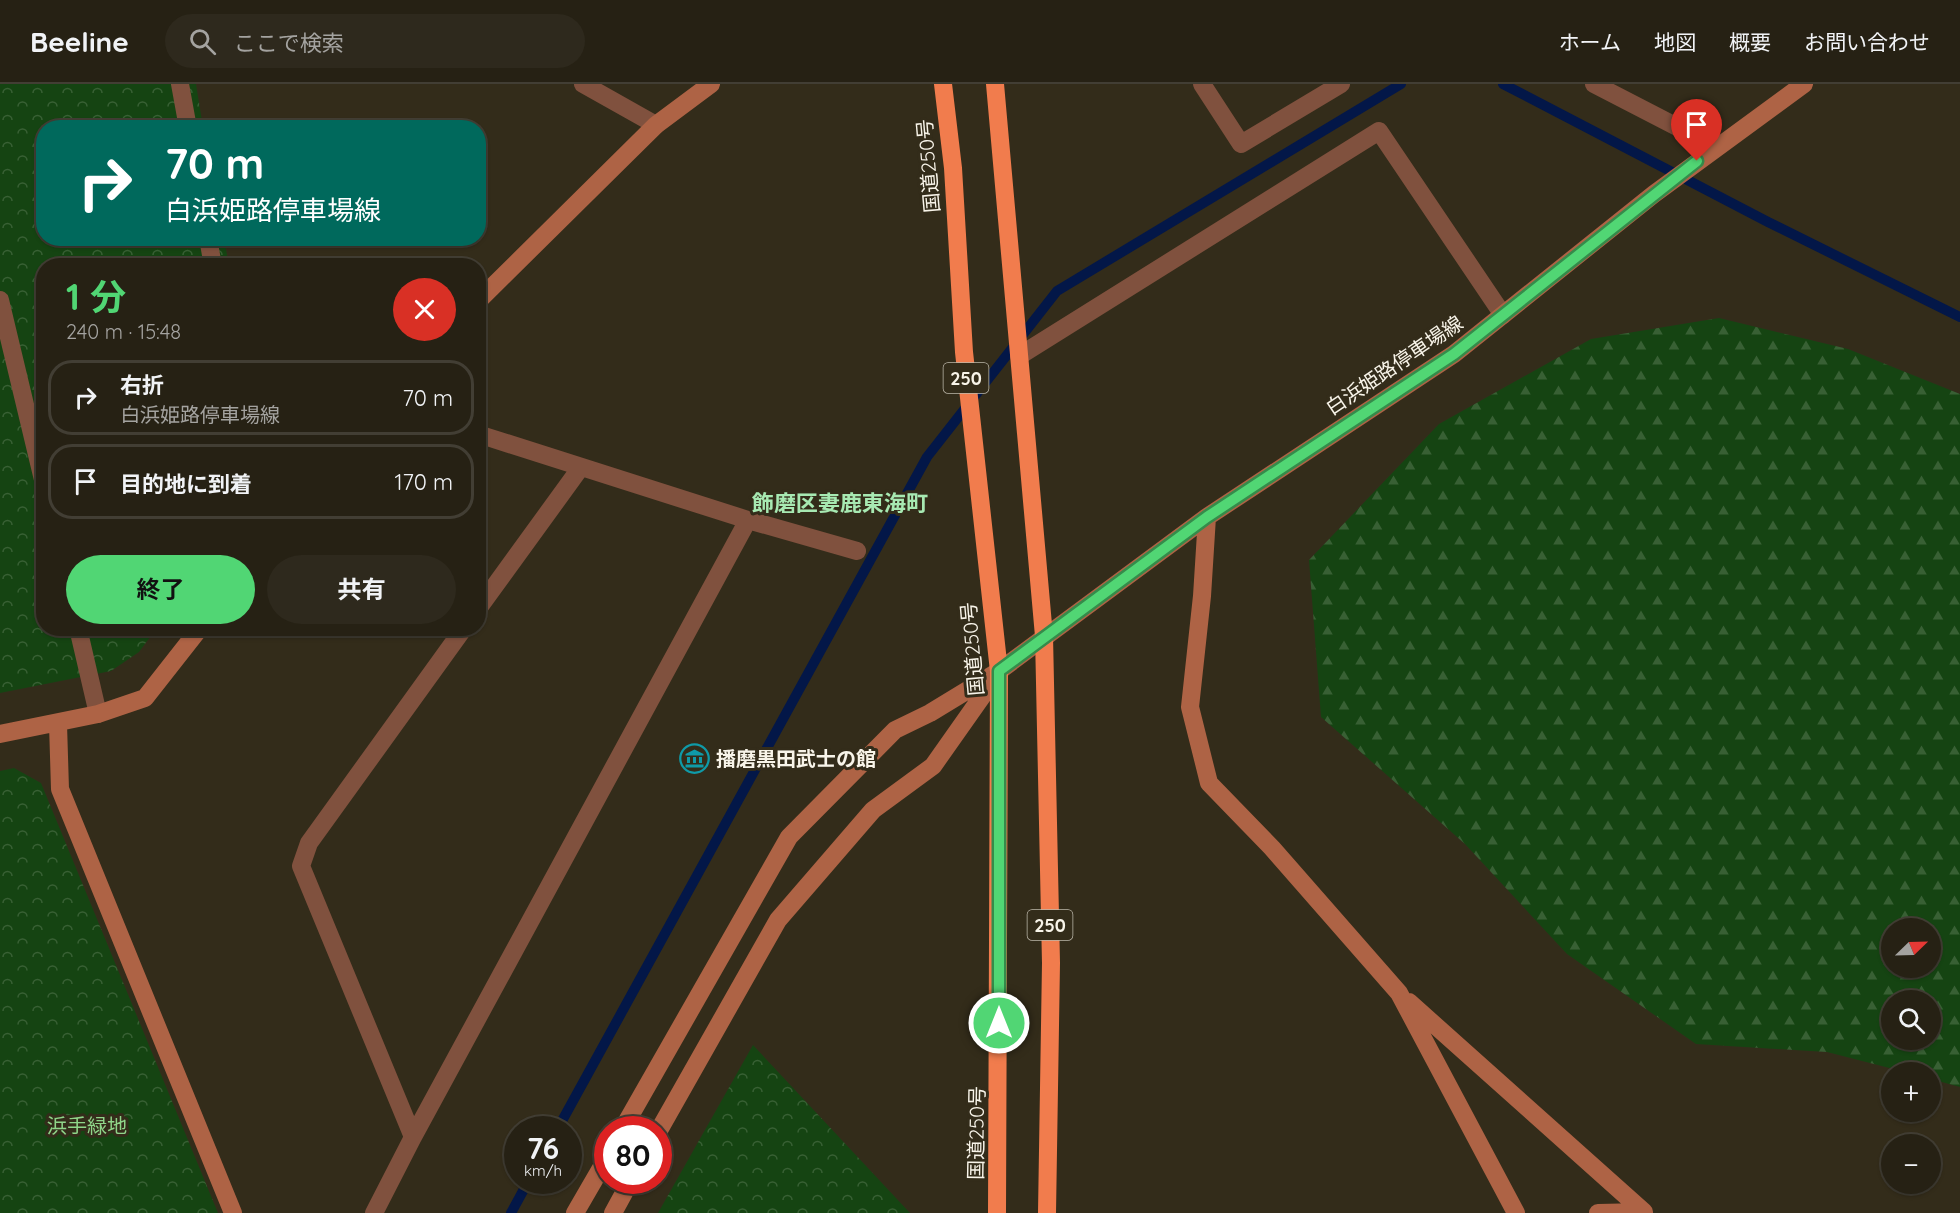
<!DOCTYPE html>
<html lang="ja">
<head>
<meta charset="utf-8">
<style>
	:root { --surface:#262114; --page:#2e291d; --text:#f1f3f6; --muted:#a4a3a0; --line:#423e34; --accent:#51d674 }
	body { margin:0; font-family:Quicksand,"Noto Sans JP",sans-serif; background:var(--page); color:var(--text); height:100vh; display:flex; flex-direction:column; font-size:22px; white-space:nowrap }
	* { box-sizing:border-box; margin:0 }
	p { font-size:20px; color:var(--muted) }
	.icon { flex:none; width:33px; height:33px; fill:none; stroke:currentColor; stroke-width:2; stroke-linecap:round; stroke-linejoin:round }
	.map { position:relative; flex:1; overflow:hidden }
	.side { position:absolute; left:36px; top:174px; width:450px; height:378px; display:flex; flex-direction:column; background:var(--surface); border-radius:24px; box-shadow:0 2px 4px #0004,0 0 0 2px var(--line) }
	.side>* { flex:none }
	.top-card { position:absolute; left:36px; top:36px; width:450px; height:126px; border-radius:24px; box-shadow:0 2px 4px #0004,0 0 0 2px var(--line); background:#00695c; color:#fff; overflow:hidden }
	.needle { width:39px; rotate:67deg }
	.controls { position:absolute; left:1881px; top:834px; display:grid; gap:12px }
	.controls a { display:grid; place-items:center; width:60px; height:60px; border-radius:50%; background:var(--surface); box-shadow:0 2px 4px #0004,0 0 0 2px var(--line); font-size:30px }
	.speed { position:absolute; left:504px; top:1032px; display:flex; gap:12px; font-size:30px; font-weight:700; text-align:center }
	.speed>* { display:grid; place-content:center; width:78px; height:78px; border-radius:50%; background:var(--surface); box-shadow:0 2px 4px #0004,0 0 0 2px var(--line); line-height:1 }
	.speed small { font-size:15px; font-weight:400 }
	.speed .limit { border:9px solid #d22; background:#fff; color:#111 }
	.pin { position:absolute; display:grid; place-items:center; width:51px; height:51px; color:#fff; margin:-62px -26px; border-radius:50% 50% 50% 0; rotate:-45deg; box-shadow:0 0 6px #0007 }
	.pin .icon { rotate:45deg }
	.me { position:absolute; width:66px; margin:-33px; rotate:0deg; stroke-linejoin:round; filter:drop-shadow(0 0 4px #0008) }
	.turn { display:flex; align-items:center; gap:21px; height:126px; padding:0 30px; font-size:27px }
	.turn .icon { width:78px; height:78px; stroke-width:2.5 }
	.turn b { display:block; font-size:42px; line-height:51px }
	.round { display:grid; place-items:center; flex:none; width:63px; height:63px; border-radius:32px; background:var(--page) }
	.summary { display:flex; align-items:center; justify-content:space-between; height:102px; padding:0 30px }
	h1 { font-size:36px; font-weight:700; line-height:45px; color:var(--accent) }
	.cta { display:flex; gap:12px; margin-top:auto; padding:12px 30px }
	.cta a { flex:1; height:69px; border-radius:36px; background:var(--accent); color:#111; font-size:24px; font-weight:700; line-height:69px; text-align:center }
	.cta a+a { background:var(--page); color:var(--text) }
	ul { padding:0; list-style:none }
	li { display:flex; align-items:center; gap:18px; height:75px; margin:0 12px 9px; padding:0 18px; border:3px solid var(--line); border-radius:24px }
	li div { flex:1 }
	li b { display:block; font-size:22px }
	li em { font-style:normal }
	header { display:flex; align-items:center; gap:36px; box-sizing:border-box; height:84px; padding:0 30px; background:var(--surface); border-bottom:2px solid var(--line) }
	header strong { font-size:28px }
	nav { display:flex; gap:33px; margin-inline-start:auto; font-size:21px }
	.search { width:420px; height:54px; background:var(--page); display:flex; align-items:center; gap:15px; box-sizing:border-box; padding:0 21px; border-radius:33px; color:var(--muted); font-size:22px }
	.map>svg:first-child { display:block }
	.forest { fill:url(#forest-firs); fill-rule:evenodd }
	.park { fill:url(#park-crowns) }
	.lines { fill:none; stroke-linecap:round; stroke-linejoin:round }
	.stream { stroke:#031748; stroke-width:10 }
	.lane { stroke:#80513e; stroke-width:18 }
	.street { stroke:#80513e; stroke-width:18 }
	.secondary { stroke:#ae6345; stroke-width:18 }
	.highway { stroke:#f17c4d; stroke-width:18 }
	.route-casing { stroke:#358b4b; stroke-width:15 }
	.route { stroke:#51d674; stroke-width:10 }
	.labels { text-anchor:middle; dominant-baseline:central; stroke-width:6; stroke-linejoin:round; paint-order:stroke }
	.shield { fill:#332c1a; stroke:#bdb8ab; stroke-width:1.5 }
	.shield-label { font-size:18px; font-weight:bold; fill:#f8f4e9 }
	.street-label { font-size:20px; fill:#f8f4e9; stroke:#332c1a }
	.poi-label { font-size:20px; font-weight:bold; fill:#f8f4e9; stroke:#332c1a; text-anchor:start }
	.park-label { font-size:20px; fill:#8fd589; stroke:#332c1a }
	.quarter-label { font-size:22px; font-weight:bold; fill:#a7e9b2; stroke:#332c1a }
</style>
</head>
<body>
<header>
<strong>Beeline</strong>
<div class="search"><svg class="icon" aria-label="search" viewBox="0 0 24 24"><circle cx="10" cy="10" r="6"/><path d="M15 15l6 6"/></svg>ここで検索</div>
<nav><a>ホーム</a><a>地図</a><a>概要</a><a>お問い合わせ</a></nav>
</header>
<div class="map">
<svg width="1960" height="1129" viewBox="0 0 1960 1129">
	<defs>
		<pattern id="forest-firs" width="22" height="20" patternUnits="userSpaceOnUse" patternTransform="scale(1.5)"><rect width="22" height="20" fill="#154412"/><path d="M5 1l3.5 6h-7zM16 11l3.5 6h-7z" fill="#386034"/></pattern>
		<pattern id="park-crowns" width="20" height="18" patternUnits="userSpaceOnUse" patternTransform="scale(1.5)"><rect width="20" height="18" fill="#154412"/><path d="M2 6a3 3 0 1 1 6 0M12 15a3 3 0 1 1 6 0" fill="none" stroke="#386034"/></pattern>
	</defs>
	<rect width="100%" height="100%" fill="#332c1a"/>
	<path class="forest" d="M1719 234 1848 265 1960 310V1003L1931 995 1930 988H1905L1827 968 1696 960 1567 870 1465 760 1321 633 1309 476 1439 340 1591 255ZM1892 844H1930V884H1892ZM1892 916H1930V956H1892Z"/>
	<path class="park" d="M0 0H196L203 43 44 44V154L224 155 229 181 44 182V544L156 545 139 568 111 587 0 609Z
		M14 684 41 699 218 1129H0V687Z
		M753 961 910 1129H658Z"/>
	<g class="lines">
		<path class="stream" d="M1503 0 1768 138 1960 233
			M557 1046 927 373 1057 207 1401 0
			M511 1129 529 1096"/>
		<path class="lane" d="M180 0 188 44
			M208 154 213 182
			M0 216 44 400
			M1019 272 1379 47 1503 231
			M78 544 98 630"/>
		<path class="street" d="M583 0 656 41
			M1202 0 1241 60 1341 0
			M1594 0 1716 63
			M478 350 748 436 857 467
			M478 525 581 383
			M413 1053 301 782 309 759 464 544
			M374 1129 413 1053 748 436"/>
		<path class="secondary" d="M478 217 656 41 711 0
			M1207 433 1202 512 1190 623 1209 699 1272 764 1399 909 1516 1129
			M58 640 60 705 233 1129
			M0 650 98 630 145 614 200 544
			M1409 918 1644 1128
			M622 1046 789 753 895 646 930 629 999 587 1207 433 1454 270 1654 110 1804 0
			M658 1048 778 836 873 726 933 682 995 594
			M575 1129 608 1072
			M613 1129 631 1096
			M1598 1129 1644 1128"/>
		<path class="highway" d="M943 0 953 84 964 268 999 587 997 1129
			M995 0 1044 552 1051 879 1047 1129"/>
	</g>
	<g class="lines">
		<defs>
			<path id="route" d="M999 939V587L1207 433 1454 270 1697 77"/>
		</defs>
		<use href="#route" class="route-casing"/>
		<use href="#route" class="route"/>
	</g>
	<defs>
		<symbol id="museum-ring" viewBox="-11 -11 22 22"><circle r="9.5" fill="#332c1a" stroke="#0f9aa8" stroke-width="1.5"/><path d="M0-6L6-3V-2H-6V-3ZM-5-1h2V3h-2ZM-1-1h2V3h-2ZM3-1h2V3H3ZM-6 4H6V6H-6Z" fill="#0f9aa8"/></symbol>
	</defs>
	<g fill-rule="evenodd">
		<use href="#museum-ring" x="678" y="658" width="33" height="33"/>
	</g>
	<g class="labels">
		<g class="shield">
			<rect x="943.5" y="279" width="45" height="30" rx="4.5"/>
			<rect x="1027.5" y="826" width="45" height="30" rx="4.5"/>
		</g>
		<g class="shield-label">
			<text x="966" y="294">250</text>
			<text x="1050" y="841">250</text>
		</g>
		<g class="street-label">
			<text transform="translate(928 82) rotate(-95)">国道250号</text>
			<text transform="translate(1394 281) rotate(-34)">白浜姫路停車場線</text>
			<text transform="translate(972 565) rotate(-95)">国道250号</text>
			<text transform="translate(976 1049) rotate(-89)">国道250号</text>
		</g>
		<g class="poi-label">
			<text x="716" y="674">播磨黒田武士の館</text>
		</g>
		<g class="park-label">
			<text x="87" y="1041">浜手緑地</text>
		</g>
		<g class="quarter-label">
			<text x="840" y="419">飾磨区妻鹿東海町</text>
		</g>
	</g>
</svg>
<div class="controls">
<a><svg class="needle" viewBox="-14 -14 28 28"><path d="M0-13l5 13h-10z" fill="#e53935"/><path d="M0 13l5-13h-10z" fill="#a4a3a0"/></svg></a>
<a><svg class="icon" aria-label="search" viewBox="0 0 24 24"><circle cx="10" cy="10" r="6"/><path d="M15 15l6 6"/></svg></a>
<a>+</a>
<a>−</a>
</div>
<div class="speed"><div>76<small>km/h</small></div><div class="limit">80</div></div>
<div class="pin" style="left:1697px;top:77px;background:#d93025"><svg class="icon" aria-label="arrive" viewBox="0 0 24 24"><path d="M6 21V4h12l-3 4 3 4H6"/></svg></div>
<svg class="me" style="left:999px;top:939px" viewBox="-20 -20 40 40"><circle r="17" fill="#51d674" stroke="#fff" stroke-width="3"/><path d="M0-11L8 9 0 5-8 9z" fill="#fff"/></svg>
<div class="top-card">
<div class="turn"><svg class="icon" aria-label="right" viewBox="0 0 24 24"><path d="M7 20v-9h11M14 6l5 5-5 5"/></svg><div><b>70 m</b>白浜姫路停車場線</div></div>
</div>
<section class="side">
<div class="summary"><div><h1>1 分</h1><p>240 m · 15:48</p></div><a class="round" style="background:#d93025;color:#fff"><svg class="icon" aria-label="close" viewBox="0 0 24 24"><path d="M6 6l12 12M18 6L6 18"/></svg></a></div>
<ul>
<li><svg class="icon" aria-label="right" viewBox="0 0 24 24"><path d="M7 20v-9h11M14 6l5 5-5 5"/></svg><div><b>右折</b><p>白浜姫路停車場線</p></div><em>70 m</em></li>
<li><svg class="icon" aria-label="arrive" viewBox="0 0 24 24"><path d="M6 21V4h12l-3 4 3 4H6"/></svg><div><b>目的地に到着</b></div><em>170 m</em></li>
</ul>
<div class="cta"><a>終了</a><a>共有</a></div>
</section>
</div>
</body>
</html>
